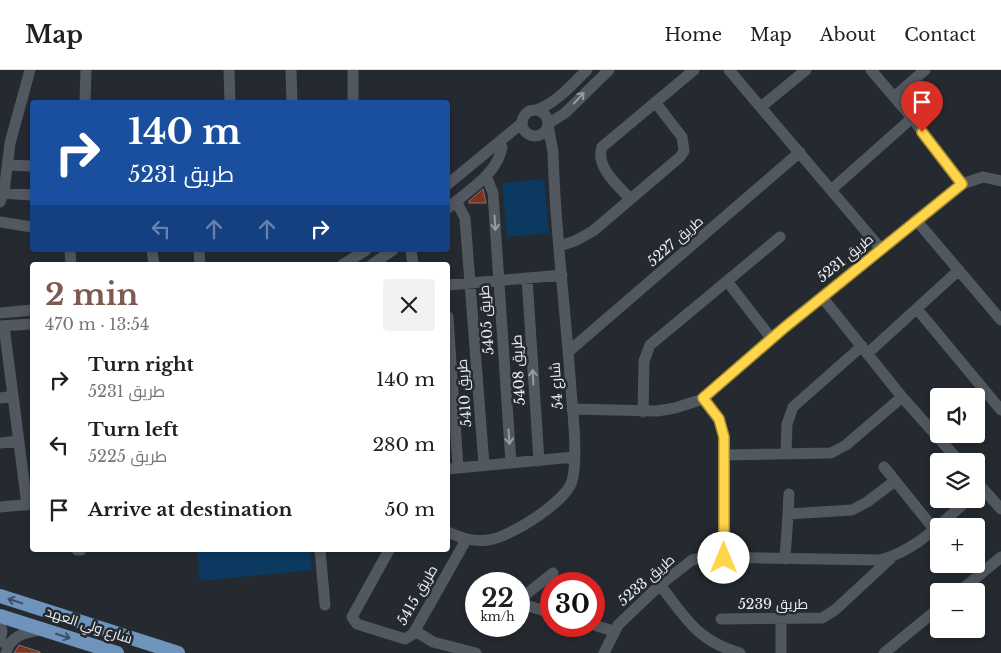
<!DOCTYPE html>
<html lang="en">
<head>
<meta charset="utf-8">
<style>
	:root { --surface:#fff; --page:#f2f2f2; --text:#202124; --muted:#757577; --line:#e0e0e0; --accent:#7f5951 }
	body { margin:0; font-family:"Libre Baskerville",Cairo,serif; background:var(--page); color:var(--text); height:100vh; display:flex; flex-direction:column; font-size:19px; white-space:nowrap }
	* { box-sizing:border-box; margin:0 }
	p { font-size:16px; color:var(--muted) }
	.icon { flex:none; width:28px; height:28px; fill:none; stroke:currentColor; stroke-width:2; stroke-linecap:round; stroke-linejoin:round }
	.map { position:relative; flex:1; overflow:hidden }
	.sheet { position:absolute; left:30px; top:192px; width:420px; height:290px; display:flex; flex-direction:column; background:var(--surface); border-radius:5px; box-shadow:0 2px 8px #0003 }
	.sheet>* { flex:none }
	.banner { position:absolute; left:30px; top:30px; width:420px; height:152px; border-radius:5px; box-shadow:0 2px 8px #0003; background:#1a4fa0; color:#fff; overflow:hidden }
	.tools { position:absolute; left:930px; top:318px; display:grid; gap:10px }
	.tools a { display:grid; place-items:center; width:55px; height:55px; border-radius:5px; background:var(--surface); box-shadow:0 2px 8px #0003; font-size:25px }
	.speed { position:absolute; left:465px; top:502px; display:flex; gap:10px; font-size:25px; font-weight:700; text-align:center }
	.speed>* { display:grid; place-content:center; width:65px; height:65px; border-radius:50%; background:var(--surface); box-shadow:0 2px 8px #0003; line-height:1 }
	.speed small { font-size:12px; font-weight:400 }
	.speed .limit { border:8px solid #d22; background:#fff; color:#111 }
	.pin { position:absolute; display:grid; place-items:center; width:42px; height:42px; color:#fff; margin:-51px -21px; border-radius:50% 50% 50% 0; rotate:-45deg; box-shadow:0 0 5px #0007 }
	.pin .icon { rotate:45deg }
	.me { position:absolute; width:55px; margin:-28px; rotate:0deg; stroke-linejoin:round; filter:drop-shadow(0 0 4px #0008) }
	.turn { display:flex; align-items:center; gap:18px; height:105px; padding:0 15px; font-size:22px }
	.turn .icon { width:65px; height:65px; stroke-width:2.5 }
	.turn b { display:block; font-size:35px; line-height:42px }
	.lanes { display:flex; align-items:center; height:48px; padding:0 15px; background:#0003; justify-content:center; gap:25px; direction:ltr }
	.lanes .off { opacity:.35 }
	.round { display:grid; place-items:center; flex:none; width:52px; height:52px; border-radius:5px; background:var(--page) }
	.head { display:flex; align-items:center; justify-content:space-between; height:85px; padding:0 15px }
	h1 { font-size:30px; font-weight:700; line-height:38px; color:var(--accent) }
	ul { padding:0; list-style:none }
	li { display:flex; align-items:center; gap:15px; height:65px; padding:0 15px }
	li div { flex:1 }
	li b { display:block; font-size:19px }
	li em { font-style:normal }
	header { display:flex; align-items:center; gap:30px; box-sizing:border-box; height:70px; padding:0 25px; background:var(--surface); border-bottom:1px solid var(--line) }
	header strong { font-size:24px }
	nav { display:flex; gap:28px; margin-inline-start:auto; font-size:18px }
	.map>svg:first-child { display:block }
	.green { fill:#0b3960 }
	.building { fill:#83301c; stroke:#7f7472 }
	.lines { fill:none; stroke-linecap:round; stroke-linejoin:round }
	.minor { stroke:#52585f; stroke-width:11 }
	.major { stroke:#6e94bb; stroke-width:14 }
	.oneway { stroke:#979ca2 }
	.oneway2 { stroke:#3e4f61 }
	.route-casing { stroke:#a68a30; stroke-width:12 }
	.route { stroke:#ffd54a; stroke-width:9 }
	.labels { text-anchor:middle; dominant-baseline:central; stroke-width:5; stroke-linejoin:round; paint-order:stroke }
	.street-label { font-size:14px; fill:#ecf0f4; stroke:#242a30 }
</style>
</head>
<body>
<header>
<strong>Map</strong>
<nav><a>Home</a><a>Map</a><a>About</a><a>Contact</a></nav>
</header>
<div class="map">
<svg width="1001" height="583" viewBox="0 0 1001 583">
	<rect width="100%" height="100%" fill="#242a30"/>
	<path class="green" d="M544 109 549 163 507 167 502 113Z
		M197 480H310L312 500 200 511Z"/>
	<path class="building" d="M483 119 486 133H469V131Z
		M19 575 40 582V583H14Z"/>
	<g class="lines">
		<path class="minor" d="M229 0 230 32
			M291 0 292 32
			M729 0 881 179
			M871 0 912 48 962 114
			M894 27 925 0
			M85 32 86 0
			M353 32V0
			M762 36 806 0
			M522 53a13 13 0 1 1 26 0a13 13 0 1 1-26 0Z
			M536 40C557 33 571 15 587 0
			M548 54 565 43 609 0
			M8 95 32 96
			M486 106 493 123 511 393
			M448 114 522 53
			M831 120 912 48
			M0 123 32 125
			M630 129C618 115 595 97 602 77L694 0
			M456 131 465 148 484 395
			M0 132 4 122 10 73 30 0
			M448 138C467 121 498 104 502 77
			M916 150 1001 250
			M0 152 32 157
			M559 176 575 171 593 161 680 87 684 81 682 67 655 32
			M70 180 71 195
			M152 180 154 195
			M199 180 200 195
			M411 180 413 195
			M342 195 366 180
			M371 195 393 180
			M527 208 539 391
			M727 211 771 268
			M448 215 562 205
			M822 227 902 327 959 391
			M917 239 1001 340
			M0 243 32 240
			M448 247 458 398
			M0 256 32 254
			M4 256 27 435
			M568 282 800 82
			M868 283 959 200
			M0 328 13 326
			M703 329 719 349 724 367V488
			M572 339 657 341 675 338 703 329 771 268 962 114 983 107 1001 111
			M643 342 644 291 650 275 780 167
			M0 373 19 371
			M786 384 787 354 793 337 862 276
			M724 385 831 383 846 375 902 327
			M884 397 934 459
			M448 399 574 387
			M976 411 1001 439
			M0 437 32 434
			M788 444 789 424
			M448 462C461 468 473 472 488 470 509 468 566 432 572 411 578 389 573 344 571 320 566 241 555 162 553 82L548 55
			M77 480H81
			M320 480 325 535
			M389 480 352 547 357 554 405 569 413 564 466 470
			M785 489 788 444 852 440 867 432 895 411
			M660 515C686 548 697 571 740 583
			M960 521 1001 487
			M519 530 553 503
			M519 533 551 543
			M721 549 822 548 835 540 891 488
			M0 555 2 561 0 572
			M594 555 613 561
			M415 561 433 572 476 583
			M6 583C10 566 25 562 41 560
			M604 583 618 555 660 515 692 490 706 487 880 490C916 481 942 452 969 429
			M781 583V550
			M884 583 939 538"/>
		<path class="major" d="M0 526 178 583
			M0 546 117 583"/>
	</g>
	<defs><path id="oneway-shaft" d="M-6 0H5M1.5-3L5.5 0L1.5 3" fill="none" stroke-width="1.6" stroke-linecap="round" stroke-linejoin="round" transform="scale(1.25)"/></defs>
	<g class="oneway">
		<use href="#oneway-shaft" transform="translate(579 28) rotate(-47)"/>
		<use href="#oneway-shaft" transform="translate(495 153) rotate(86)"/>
		<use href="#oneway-shaft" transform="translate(533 307) rotate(-93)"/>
		<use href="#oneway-shaft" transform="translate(509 367) rotate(86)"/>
	</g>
	<g class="oneway2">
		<use href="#oneway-shaft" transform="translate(15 531) rotate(-162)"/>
		<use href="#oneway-shaft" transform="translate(63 566) rotate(18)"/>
	</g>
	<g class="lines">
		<defs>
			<path id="route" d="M724 488V367L719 349 703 328 784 258 962 114 922 62"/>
		</defs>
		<use href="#route" class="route-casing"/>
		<use href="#route" class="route"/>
	</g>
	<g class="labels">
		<g class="street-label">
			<text transform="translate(675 171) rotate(-41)">طريق 5227</text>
			<text transform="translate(845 188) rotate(-39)">طريق 5231</text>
			<text transform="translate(486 250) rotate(-94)">طريق 5405</text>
			<text transform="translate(518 300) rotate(-93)">طريق 5408</text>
			<text transform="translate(556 316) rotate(-94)">شارع 54</text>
			<text transform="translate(464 323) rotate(-94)">طريق 5410</text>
			<text transform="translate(646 510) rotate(-41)">طريق 5233</text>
			<text transform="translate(417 525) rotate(-60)">طريق 5415</text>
			<text x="773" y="534">طريق 5239</text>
			<text transform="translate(89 555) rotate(18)">شارع ولي العهد</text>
		</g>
	</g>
</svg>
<div class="tools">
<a><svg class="icon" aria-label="sound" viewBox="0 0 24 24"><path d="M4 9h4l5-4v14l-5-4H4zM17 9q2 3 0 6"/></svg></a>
<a><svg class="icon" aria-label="layers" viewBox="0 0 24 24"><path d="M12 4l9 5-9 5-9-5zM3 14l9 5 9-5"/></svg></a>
<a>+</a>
<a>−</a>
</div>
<div class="speed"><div>22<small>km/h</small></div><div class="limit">30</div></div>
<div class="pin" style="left:922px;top:62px;background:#d93025"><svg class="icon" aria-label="arrive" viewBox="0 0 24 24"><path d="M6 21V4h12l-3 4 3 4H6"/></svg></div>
<svg class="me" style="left:724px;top:488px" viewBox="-20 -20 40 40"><circle r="19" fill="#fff"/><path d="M0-13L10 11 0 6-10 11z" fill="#ffd54a"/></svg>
<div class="banner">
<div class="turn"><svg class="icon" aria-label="right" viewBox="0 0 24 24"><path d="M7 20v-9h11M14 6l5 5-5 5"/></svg><div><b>140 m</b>طريق 5231</div></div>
<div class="lanes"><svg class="icon off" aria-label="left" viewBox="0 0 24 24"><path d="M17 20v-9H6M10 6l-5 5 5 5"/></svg><svg class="icon off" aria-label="ahead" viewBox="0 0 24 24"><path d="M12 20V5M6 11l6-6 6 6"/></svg><svg class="icon off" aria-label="ahead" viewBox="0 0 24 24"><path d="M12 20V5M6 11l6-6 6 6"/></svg><svg class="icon" aria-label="right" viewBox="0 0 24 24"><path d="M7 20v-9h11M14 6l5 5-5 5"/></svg></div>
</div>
<section class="sheet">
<div class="head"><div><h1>2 min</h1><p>470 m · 13:54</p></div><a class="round"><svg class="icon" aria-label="close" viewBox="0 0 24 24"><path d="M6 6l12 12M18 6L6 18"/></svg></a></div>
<ul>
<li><svg class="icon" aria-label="right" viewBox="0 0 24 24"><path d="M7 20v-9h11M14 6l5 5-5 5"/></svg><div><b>Turn right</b><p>طريق 5231</p></div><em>140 m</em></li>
<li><svg class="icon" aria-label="left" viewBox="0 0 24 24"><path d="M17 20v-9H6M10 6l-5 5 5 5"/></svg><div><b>Turn left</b><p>طريق 5225</p></div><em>280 m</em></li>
<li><svg class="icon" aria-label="arrive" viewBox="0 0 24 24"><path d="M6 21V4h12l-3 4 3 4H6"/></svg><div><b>Arrive at destination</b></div><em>50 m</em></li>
</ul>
</section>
</div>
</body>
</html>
